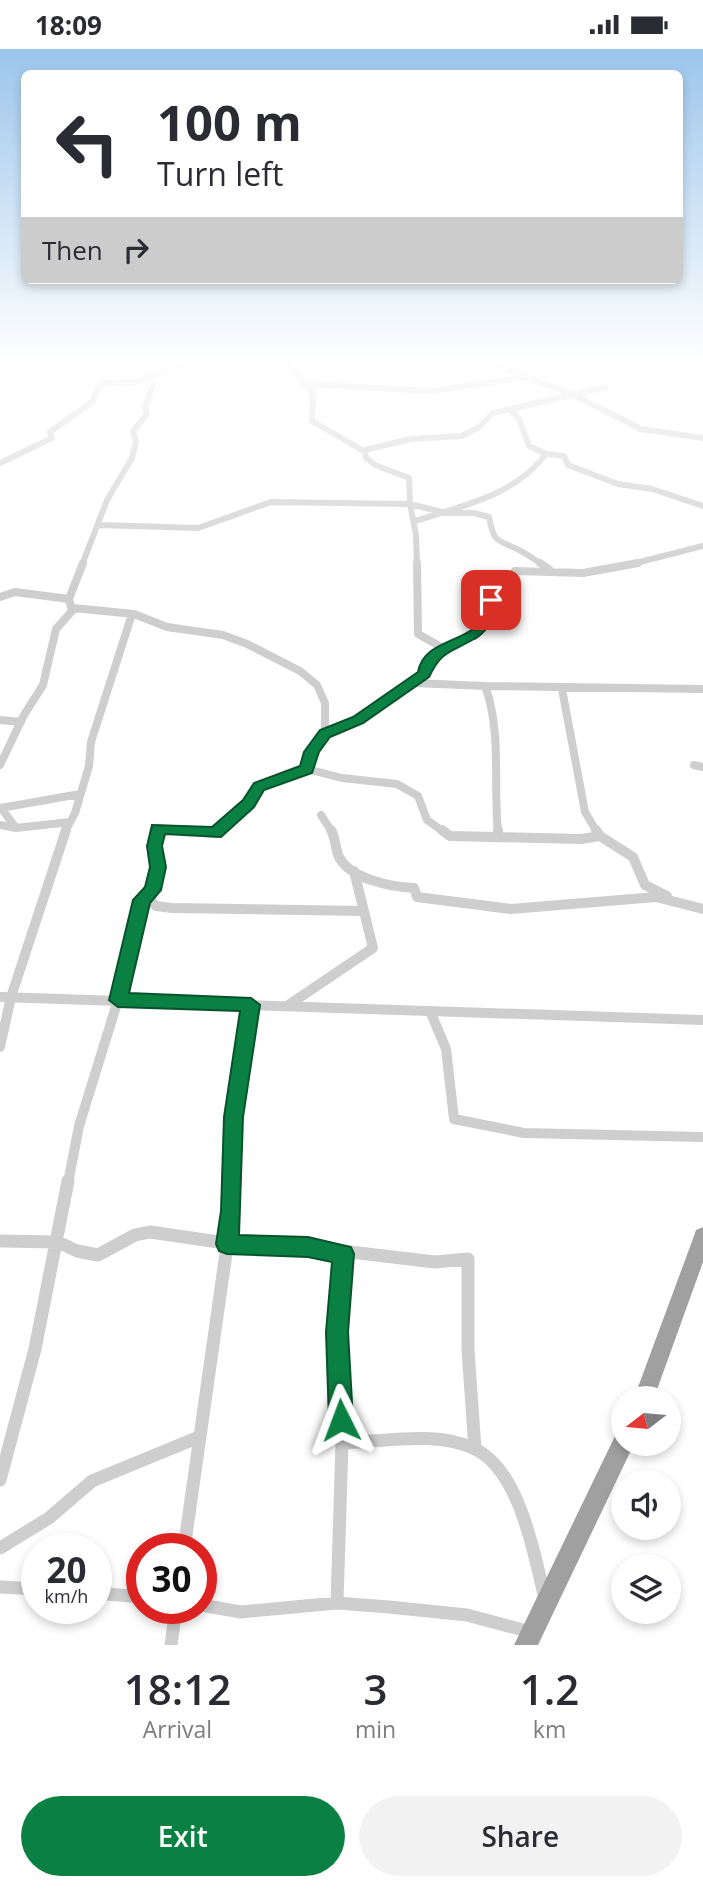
<!DOCTYPE html>
<html lang="en">
<head>
<meta charset="utf-8">
<style>
	:root { --surface:#fff; --page:#f2f2f3; --text:#2b2b33; --muted:#7c7c81; --accent:#0b8043 }
	body { margin:0; font-family:"Open Sans",sans-serif; background:var(--page); color:var(--text); height:100vh; display:flex; flex-direction:column; font-size:26px; white-space:nowrap }
	* { box-sizing:border-box; margin:0 }
	p { font-size:23px; color:var(--muted) }
	.icon { flex:none; width:38px; height:38px; fill:none; stroke:currentColor; stroke-width:2; stroke-linecap:round; stroke-linejoin:round }
	.map { position:relative; height:1596px; overflow:hidden }
	.drawer { display:flex; flex-direction:column; background:var(--surface); flex:1 }
	.drawer>* { flex:none }
	.top-card { position:absolute; left:21px; top:21px; width:662px; height:214px; border-radius:10px; box-shadow:0 4px 10px #0003; background:#fff; color:var(--text); overflow:hidden }
	.needle { width:46px; rotate:254deg }
	.fabs { position:absolute; left:611px; top:1337px; display:grid; gap:14px }
	.fabs a { display:grid; place-items:center; width:70px; height:70px; border-radius:50%; background:var(--surface); box-shadow:0 4px 10px #0003; font-size:35px }
	.speed { position:absolute; left:21px; top:1484px; display:flex; gap:14px; font-size:35px; font-weight:700; text-align:center }
	.speed>* { display:grid; place-content:center; width:91px; height:91px; border-radius:50%; background:var(--surface); box-shadow:0 4px 10px #0003; line-height:1 }
	.speed small { font-size:18px; font-weight:400 }
	.speed .limit { border:10px solid #d22; background:#fff; color:#111 }
	.pin { position:absolute; display:grid; place-items:center; width:60px; height:60px; color:#fff; margin:-30px; border-radius:14px; box-shadow:0 4px 10px #0006 }
	.me { position:absolute; width:77px; margin:-38px; rotate:357deg; stroke-linejoin:round; filter:drop-shadow(0 0 5px #0008) }
	.turn { display:flex; align-items:center; gap:24px; height:147px; padding:0 21px; font-size:32px }
	.turn .icon { width:91px; height:91px; stroke-width:2.5 }
	.turn b { display:block; font-size:49px; line-height:60px }
	.then { display:flex; align-items:center; height:66px; padding:0 21px; background:#0003; gap:14px; font-size:26px }
	.eta { display:flex; justify-content:space-evenly; align-items:center; height:119px; text-align:center }
	.eta b { font-size:42px; font-weight:600; line-height:49px }
	.cta { display:flex; gap:14px; margin-top:auto; padding:14px 21px }
	.cta a { flex:1; height:80px; border-radius:42px; background:var(--accent); color:#fff; font-size:28px; font-weight:600; line-height:80px; text-align:center }
	.cta a+a { background:var(--page); color:var(--text) }
	.status { display:flex; justify-content:space-between; align-items:center; height:49px; padding:0 35px; background:var(--surface); direction:ltr }
	.status svg { height:19px; fill:currentColor }
	.map>svg:first-child { display:block }
	.lines { fill:none; stroke-linecap:round; stroke-linejoin:round }
	.pedestrian { stroke:#cecece; stroke-width:4.5 }
	.minor-far3 { stroke:#cecece; stroke-width:6 }
	.minor-far2 { stroke:#cecece; stroke-width:8 }
	.minor-far1 { stroke:#cecece; stroke-width:10 }
	.minor { stroke:#cecece; stroke-width:13 }
	.tertiary { fill:#cecece; fill-rule:evenodd }
	.trunk { fill:#a0a0a0; fill-rule:evenodd }
	.route { fill:#0b8043; stroke:#07532c; stroke-width:2 }
</style>
</head>
<body>
<div class="status"><b>18:09</b><svg viewBox="0 0 49 12"><path d="M0 12V9h3v3zM5 12V6h3v6zM10 12V3h3v9zM15 12V0h3v12zM26 1h20v11H26zM47 4h2v5h-2z"/></svg></div>
<div class="map">
<svg width="703" height="1596" viewBox="0 0 703 1596">
	<rect width="100%" height="100%" fill="#fff"/>
	<g class="lines">
		<path class="pedestrian" d="M159 325 163 313"/>
		<path class="minor-far3" d="M287 313 313 345 312 372 362 401
			M489 313 576 347 641 380 703 389
			M303 335 433 342 527 328
			M510 360 519 370 529 397 546 405 564 407 568 416 618 435 652 440 703 457
			M0 414 52 389 50 383 93 352 100 334 135 333 192 313
			M410 455 446 464H474L489 468C494 494 496 490 517 500 526 504 535 511 543 516
			M410 455 416 486 417 516
			M416 472C464 456 514 447 546 405
			M99 476 198 479 271 453 410 455 409 429 375 416 366 409 365 401 410 390 462 387 479 378 493 364 606 338
			M82 516 107 451 132 409 136 393 133 382 147 365 145 358 153 336
			M628 516 703 497"/>
		<path class="minor-far2" d="M417 514 418 585 443 599
			M540 514 549 520
			M0 548 15 543 69 550
			M73 559 134 565 167 578 223 586 247 595 300 622 317 636 325 654V685
			M413 634 485 637C502 682 493 735 498 783
			M485 637 703 640
			M562 640 585 763 597 783
			M0 671 21 673
			M0 716 24 666 43 636 56 580 72 562 69 550 83 514
			M694 716 703 718
			M307 720 342 729 397 735 418 747 427 771 444 783
			M0 759 80 745
			M1 759 16 779
			M321 766 332 783
			M0 776 16 779 70 773
			M65 783 75 764 89 717 91 693 132 565
			M157 783 158 779 202 783
			M216 783 248 754 259 737 307 720 311 703 325 685 358 671 417 630 443 599 472 587 491 566V551L515 522 583 524 638 514"/>
		<path class="minor-far1" d="M182 781 215 784 218 781
			M331 781C336 790 335 799 339 808 350 830 392 838 414 839L417 848 511 860 656 848 703 860
			M442 781 450 787 581 790 600 787 633 808 645 836 667 847
			M498 781V786
			M596 781 600 787
			M153 841 150 851 156 857 172 859 364 862
			M287 957 373 899 354 822
			M430 962 446 1000 454 1070 524 1084 703 1088
			M0 998 11 948 66 781
			M68 1134 79 1077 118 951 142 851C162 830 154 808 158 781
			M233 1134 234 1068 251 956"/>
		<path class="minor" d="M0 1192 58 1193 77 1202 98 1206 135 1186 150 1183 260 1199 308 1198 435 1213 468 1210V1301L475 1400
			M342 1394C383 1393 437 1381 475 1400 519 1421 534 1503 544 1546
			M0 1431 35 1300 68 1132
			M0 1499 49 1469 92 1432 199 1388
			M184 1500 232 1162 233 1132
			M0 1538 37 1540
			M96 1544 142 1548
			M337 1554 342 1394 337 1283 343 1205
			M201 1556 241 1563 337 1554 389 1558 467 1566 531 1583
			M171 1596 176 1559"/>
		<path class="tertiary" d="M0 943 703 966V976L0 953Z"/>
		<path class="trunk" d="M703 1178V1213L654 1349H634L694 1187 696 1181Z
			M623 1384V1395H634L538 1596H514L615 1387Z"/>
	</g>
	<linearGradient id="sky" x2="0" y2="1"><stop stop-color="#9bc5eb"/><stop offset="0.58" stop-color="#fff"/><stop offset="1" stop-color="#fff" stop-opacity="0"/></linearGradient>
	<rect width="703" height="536" fill="url(#sky)"/>
	<path class="route" d="M487 549 497 551V566C491 574 483 586 474 590 450 604 442 601 429 628L363 674 330 688 319 703 312 724 264 741 254 758 221 788 165 785 162 797 166 818 161 841 150 854 129 944 251 949 260 956 243 1068 239 1186 308 1188 351 1198 354 1205 348 1283 353 1371 350 1380 341 1384 333 1380 329 1371 326 1283 332 1213 308 1208 227 1205 219 1202 216 1195 221 1162 224 1068 240 962 118 958 109 951 133 851 145 838 150 818 147 797 152 776 212 778 243 751 254 734 300 717 304 703 320 681 353 668 418 623C424 588 473 595 485 565 486 561 485 554 487 549Z"/>
</svg>
<div class="fabs">
<a><svg class="needle" viewBox="-14 -14 28 28"><path d="M0-13l5 13h-10z" fill="#e53935"/><path d="M0 13l5-13h-10z" fill="#7c7c81"/></svg></a>
<a><svg class="icon" aria-label="sound" viewBox="0 0 24 24"><path d="M4 9h4l5-4v14l-5-4H4zM17 9q2 3 0 6"/></svg></a>
<a><svg class="icon" aria-label="layers" viewBox="0 0 24 24"><path d="M12 4l9 5-9 5-9-5zM3 14l9 5 9-5"/></svg></a>
</div>
<div class="speed"><div>20<small>km/h</small></div><div class="limit">30</div></div>
<div class="pin" style="left:491px;top:551px;background:#d93025"><svg class="icon" aria-label="arrive" viewBox="0 0 24 24"><path d="M6 21V4h12l-3 4 3 4H6"/></svg></div>
<svg class="me" style="left:341px;top:1371px" viewBox="-20 -20 40 40"><path d="M0-17L14 15 0 8-14 15z" fill="#0b8043" stroke="#fff" stroke-width="4"/></svg>
<div class="top-card">
<div class="turn"><svg class="icon" aria-label="left" viewBox="0 0 24 24"><path d="M17 20v-9H6M10 6l-5 5 5 5"/></svg><div><b>100 m</b>Turn left</div></div>
<div class="then">Then<svg class="icon" aria-label="right" viewBox="0 0 24 24"><path d="M7 20v-9h11M14 6l5 5-5 5"/></svg></div>
</div>
</div>
<section class="drawer">
<div class="eta">
<div><b>18:12</b><p>Arrival</p></div>
<div><b>3</b><p>min</p></div>
<div><b>1.2</b><p>km</p></div>
</div>
<div class="cta"><a>Exit</a><a>Share</a></div>
</section>
</body>
</html>
